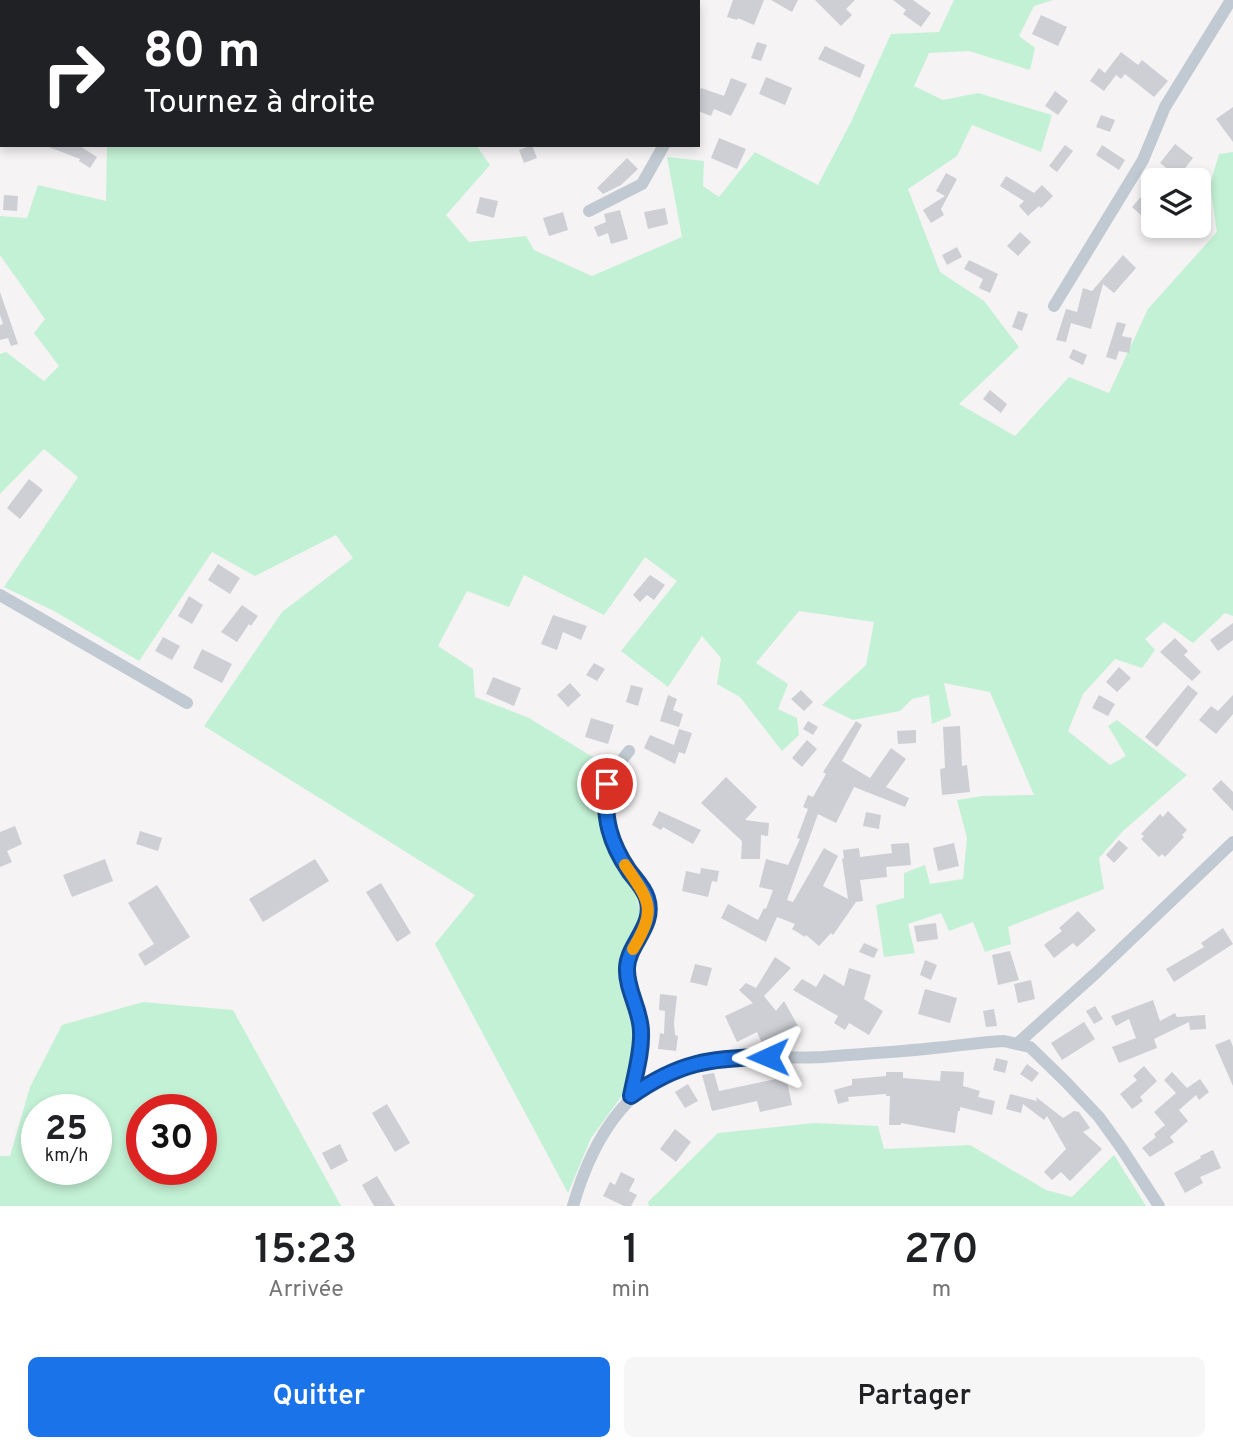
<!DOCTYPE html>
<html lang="fr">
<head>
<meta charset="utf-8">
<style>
	:root { --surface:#fff; --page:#f6f6f6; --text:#202124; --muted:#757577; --accent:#1a73e8 }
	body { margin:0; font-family:Overpass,sans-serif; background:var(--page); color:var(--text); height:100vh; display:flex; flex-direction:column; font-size:26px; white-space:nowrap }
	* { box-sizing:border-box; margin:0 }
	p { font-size:23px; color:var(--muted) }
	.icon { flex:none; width:38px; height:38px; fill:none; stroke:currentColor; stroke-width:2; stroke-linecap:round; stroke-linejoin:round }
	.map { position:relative; height:1206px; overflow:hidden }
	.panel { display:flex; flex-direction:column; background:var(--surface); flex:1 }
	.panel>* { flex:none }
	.banner { position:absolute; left:0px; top:0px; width:700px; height:147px; box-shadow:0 4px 10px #0003; background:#202124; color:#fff; overflow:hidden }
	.tools { position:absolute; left:1141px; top:168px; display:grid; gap:14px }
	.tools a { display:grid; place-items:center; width:70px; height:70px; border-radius:10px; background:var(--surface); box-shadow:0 4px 10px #0003; font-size:35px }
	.speed { position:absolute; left:21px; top:1094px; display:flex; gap:14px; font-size:35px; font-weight:700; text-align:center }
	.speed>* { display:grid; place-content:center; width:91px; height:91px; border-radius:50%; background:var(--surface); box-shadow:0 4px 10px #0003; line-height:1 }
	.speed small { font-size:18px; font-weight:400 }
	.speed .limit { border:10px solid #d22; background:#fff; color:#111 }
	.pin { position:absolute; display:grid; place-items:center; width:60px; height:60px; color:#fff; margin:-30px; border:4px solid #fff; border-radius:50%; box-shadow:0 2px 7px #0007 }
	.me { position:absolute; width:77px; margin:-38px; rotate:269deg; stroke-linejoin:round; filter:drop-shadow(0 0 5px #0008) }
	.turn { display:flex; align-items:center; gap:24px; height:147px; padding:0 28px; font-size:32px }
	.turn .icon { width:91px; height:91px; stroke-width:2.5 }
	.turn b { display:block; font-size:49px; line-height:60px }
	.eta { display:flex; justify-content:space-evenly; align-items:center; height:119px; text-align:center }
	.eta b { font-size:42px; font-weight:600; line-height:49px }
	.button { display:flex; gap:14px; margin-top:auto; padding:14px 28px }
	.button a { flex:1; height:80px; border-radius:10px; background:var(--accent); color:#fff; font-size:28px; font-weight:600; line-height:80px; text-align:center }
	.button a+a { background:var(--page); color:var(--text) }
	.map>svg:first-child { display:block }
	.green { fill:#c3f1d5; fill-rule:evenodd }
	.building { fill:#cdcfd5 }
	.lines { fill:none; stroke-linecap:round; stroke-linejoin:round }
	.minor { stroke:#c1cad2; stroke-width:12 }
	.route-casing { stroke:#114b97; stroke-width:18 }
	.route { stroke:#1a73e8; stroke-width:12 }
	.slow { stroke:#f59e0b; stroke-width:12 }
</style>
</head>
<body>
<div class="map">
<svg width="1233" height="1206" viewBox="0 0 1233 1206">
	<rect width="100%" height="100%" fill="#f5f3f3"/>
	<path class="green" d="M60 0H387L388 2H59Z
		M954 0H1053L1034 6 1019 36 1035 48 1030 70 969 51 929 53 914 86 943 100 978 93 1052 115 1041 152 972 125 957 156 908 189 940 272 984 301 1019 347 959 404 1015 436 1069 377 1109 393 1148 309 1217 232 1210 185 1219 154 1233 152V616L1225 613 1193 643 1164 622 1145 639 1155 650 1142 668 1115 659 1083 694 1068 731 1110 765 1126 756 1108 726 1117 720 1187 775 1123 831 1099 858 1104 889 1008 927 1011 944 985 952 973 922 949 931 941 913 908 924 915 953 884 957 876 905 904 898V873L925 865 930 884 963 879 967 838 957 800 983 796 1034 795 990 692 944 683 951 716 932 724 929 695 912 699 900 711 853 720 822 705 866 665 874 622 799 611 756 663 788 684 778 709 797 718 799 735 782 751 740 697 717 684 721 658 702 636 668 687 621 651 677 581 645 557 604 615 524 575 509 607 467 591 438 646 473 669 475 697 529 718 609 767 600 789 602 829 609 853 637 896 640 916 636 931 622 959V981L636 1030 624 1093 591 1138 568 1193 435 944 475 895 204 726 282 612 353 558 336 535 255 576 212 552 139 661 54 611 4 587 78 477 44 449 0 494V354L6 352 44 381 59 366 34 333 45 319 0 255V216L27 218 38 185 106 201 107 145H476L490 165 446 215 469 242 526 236 534 250 592 276 682 237 667 157 704 161 703 186 719 197 755 152 818 185 851 122 891 34 939 32Z
		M143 1002 233 1010 341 1206H0V1156H10L30 1087 62 1025ZM37 1110H96V1169H37ZM142 1110H201V1169H142Z
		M814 1123 878 1126 884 1149 970 1145 1046 1190 1072 1197 1114 1155 1146 1206H649L648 1202 718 1133Z"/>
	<path class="building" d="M733 0H764L754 25 738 18 737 20 727 17Z
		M771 0H798L792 12Z
		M815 0H855L846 9 852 15 841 26Z
		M893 0H913L931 13 921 27 903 14 906 10Z
		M1041 15 1067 27 1058 46 1032 34Z
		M757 42 767 45 761 61 751 58Z
		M825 46 865 65 860 78 818 59Z
		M1121 52 1138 65 1142 60 1168 81 1154 97 1125 74 1121 79 1116 75 1104 91 1090 81 1099 68 1105 73Z
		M766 77 792 88 785 105 759 94Z
		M731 78 747 84 731 116 714 109 711 116 698 111V96L701 88 724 96Z
		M1055 91 1068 101 1058 115 1045 106Z
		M1233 107V142L1216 119Z
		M1101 115 1115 120 1110 132 1096 127Z
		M719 138 746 149 737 169 711 158Z
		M1175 144 1193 158 1178 177 1160 163Z
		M78 145 97 157 90 168 79 161 80 159 46 146Z
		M532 145 537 158 524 163 519 150Z
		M1065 145 1073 151 1057 172 1049 166Z
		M1102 145 1125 160 1119 170 1096 155Z
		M627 158 638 169 621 185 603 194 597 188Z
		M946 173 957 179 941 209 944 215 931 223 923 210 945 196 936 191Z
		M1006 176 1034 193 1042 185 1053 196 1041 208 1039 206 1028 216 1019 206 1024 201 1000 186Z
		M1153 183V226L1132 207Z
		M4 195 18 196 17 211 3 210Z
		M480 197 498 201 494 218 476 213Z
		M665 208 668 224 648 229 644 212Z
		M620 210 628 239 611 244 608 233 598 237 594 227 606 222 604 214Z
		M563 212 568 230 549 236 543 218Z
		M1020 232 1031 242 1018 256 1007 246Z
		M957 247 962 257 947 265 942 255Z
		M1123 255 1136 268 1114 293 1103 284 1091 329 1071 323 1066 342 1056 340 1066 309 1077 312 1083 288 1092 291Z
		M969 260 998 274 990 293 979 288 983 279 964 269Z
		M0 292 18 344 11 346 8 338 0 340V325L3 324 0 315Z
		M1018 311 1028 314 1022 331 1012 327Z
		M1117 322 1126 324 1122 336 1132 338 1129 353 1119 351 1116 360 1106 357Z
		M1073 349 1087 355 1083 365 1069 358Z
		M990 390 1007 404 1001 413 983 399Z
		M29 479 43 490 20 519 7 508Z
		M218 564 240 578 230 594 208 580Z
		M650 575 665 585 654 600 647 595 640 602 633 595Z
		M189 596 203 605 192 624 178 616Z
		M242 605 258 616 251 626 249 624 237 642 221 632Z
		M553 615 587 626 581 640 563 632 557 650 541 644Z
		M1233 623V640L1218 651 1210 640Z
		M163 637 180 646 172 660 155 651Z
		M1175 638 1188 651 1184 655 1201 672 1192 681 1160 652Z
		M202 649 232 664 222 683 193 668Z
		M594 663 605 669 597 681 586 675Z
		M1119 667 1131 678 1117 692 1106 682Z
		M493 677 521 688 514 706 486 694Z
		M570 683 581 695 568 707 557 695Z
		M631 685 643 688 638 706 626 702Z
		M1188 685 1198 693 1157 747 1145 737Z
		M801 690 813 702 804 711 791 699Z
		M668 695 677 699 673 710 683 714 679 727 660 721Z
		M1099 695 1115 704 1108 716 1092 708Z
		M1233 695V714L1216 734 1199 720 1211 706 1218 711Z
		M591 718 614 725 608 744 585 737Z
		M808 721 818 727 813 735 803 729Z
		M856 721 862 725 842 761 870 778 891 748 906 759 886 787 909 798 905 807 854 787 836 823 818 814 787 900 793 902 824 848 838 856 823 886 848 899 842 858 844 859 843 850 859 848 860 857 892 853 891 844 909 843 911 865 886 867 887 877 860 880 863 901 856 902 833 935 831 933 819 946 806 935 805 937 792 929 795 924 777 917 766 942 721 918 728 904 758 920 764 908 766 909 773 890 759 887 766 859 788 865 800 839 797 838 808 809 803 807 808 795 813 797 826 774 823 772Z
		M960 726 962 766 967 765 970 792 942 795 940 769 945 768 943 727Z
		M679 729 692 733 685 754 679 752 675 764 644 748 650 735 674 745Z
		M916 730V743L898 744 897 731Z
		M807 740 817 749 802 767 792 758Z
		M726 777 757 807 745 820 769 823 768 836 761 835 760 859H741L742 841 701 803Z
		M1221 780 1233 792V811L1212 789Z
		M659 811 701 830 693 844 663 827 661 830 652 825Z
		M1168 811 1187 830 1182 835 1184 837 1165 857 1162 854 1159 857 1141 839 1144 836 1141 834 1160 814 1163 817Z
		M866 812 881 815 879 829 863 826Z
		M15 826 22 844 7 851 12 862 0 867V832Z
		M140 831 162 838 158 851 136 844Z
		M1119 840 1128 848 1114 863 1106 855Z
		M954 843 959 866 938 871 933 848Z
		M105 859 113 881 72 897 63 875Z
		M315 859 329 881 263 922 249 899Z
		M701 868 719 871 717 882 712 881 708 897 682 891 686 871 700 874Z
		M381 883 411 933 397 942 366 892Z
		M157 885 190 937 145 966 138 954 154 944 128 903Z
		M1078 911 1096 930 1077 947 1073 943 1054 958 1044 945 1062 931 1059 928Z
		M936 923 938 939 917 942 914 926Z
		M1223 928 1233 944 1174 982 1166 969 1204 947 1201 943Z
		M864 943 878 949 874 958 859 952Z
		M1010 951 1019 980 998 985 992 955Z
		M775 957 791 968 764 996 776 1011 784 1001 798 1026 781 1036 782 1040 764 1048 757 1032 737 1042 725 1016 753 1003 739 990 746 983 756 988Z
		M925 960 937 965 931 980 920 975Z
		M695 964 712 968 707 986 690 982Z
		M849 968 871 975 864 999 883 1011 869 1035 849 1023 845 1030 834 1023 838 1016 793 990 802 979 816 987 824 974 844 986Z
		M1031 980 1035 999 1018 1003 1014 984Z
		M925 989 957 998 950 1023 918 1014Z
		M660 994 677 996 674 1023 675 1035 678 1036 676 1051 658 1049 660 1033 664 1034 665 1011 659 1010Z
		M1153 1000 1160 1021 1175 1013 1177 1017 1205 1015 1206 1029 1190 1030 1189 1022 1154 1039 1157 1048 1119 1063 1112 1047 1136 1038 1129 1019 1116 1026 1111 1016Z
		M1095 1006 1103 1019 1094 1024 1086 1011Z
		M994 1009 997 1026 986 1027 983 1011Z
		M1084 1022 1095 1039 1062 1060 1051 1043Z
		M1230 1039 1233 1047V1086L1215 1045Z
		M996 1058 1008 1061 1005 1073 993 1070Z
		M1027 1064 1039 1073 1032 1082 1020 1074Z
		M1144 1066 1157 1081 1140 1097 1143 1101 1132 1109 1120 1094 1137 1080 1133 1076Z
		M941 1071 964 1072 963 1086 980 1091 978 1097 995 1101 992 1115 960 1107V1111H958L955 1133 901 1123V1125H889L890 1096H886V1094L848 1097 849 1101 838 1104 834 1090 852 1085V1079L886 1076V1072H903V1078L940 1081Z
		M1172 1072 1187 1088 1200 1079 1209 1092 1199 1100 1196 1095 1179 1110 1188 1121 1170 1137 1174 1142 1150 1157 1142 1148 1156 1137 1154 1134 1165 1125 1154 1112 1176 1093 1164 1080Z
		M714 1073 719 1091 786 1077 792 1105 760 1112 757 1101 712 1111 702 1075Z
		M688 1084 698 1101 685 1108 675 1092Z
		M1010 1094 1037 1101 1036 1097 1063 1118 1074 1111 1079 1112 1090 1128 1083 1132 1102 1149 1070 1181 1061 1172 1052 1180 1044 1172 1066 1149 1047 1116 1044 1120 1023 1104 1021 1113 1006 1109Z
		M387 1104 410 1143 395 1152 372 1113Z
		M675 1129 691 1142 676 1162 660 1149Z
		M340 1144 348 1161 331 1170 322 1153Z
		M1213 1150 1221 1168 1200 1177 1203 1183 1185 1193 1174 1173 1201 1158 1200 1156Z
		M621 1172 635 1179 629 1191 637 1195 631 1206H624L603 1196 610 1182 615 1185Z
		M377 1176 395 1206H374L362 1185Z"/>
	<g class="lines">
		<path class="minor" d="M503 0 505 2
			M51 2 53 0
			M662 2 663 0
			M0 65 2 63
			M589 211 642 184 664 145
			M1054 306 1143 160 1165 107 1231 0
			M0 595 187 703
			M629 751C591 797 603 832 633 877 640 887 649 897 649 910 649 931 631 945 627 964 623 987 641 1009 641 1032 642 1053 635 1075 631 1096
			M1018 1043 1097 972 1233 842
			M573 1206C593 1136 633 1070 710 1060 748 1055 785 1059 823 1057 860 1054 897 1052 934 1048 958 1046 980 1042 1004 1041L1030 1047 1066 1082 1099 1117 1122 1149 1159 1206"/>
	</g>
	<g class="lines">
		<defs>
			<path id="route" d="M607 784C603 818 610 843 629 871 635 879 644 888 647 898 656 926 628 943 627 968 626 990 641 1010 641 1032 642 1052 635 1075 631 1096 679 1062 710 1058 768 1057"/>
		</defs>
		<use href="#route" class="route-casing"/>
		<use href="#route" class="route"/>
		<path class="slow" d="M625 865C650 902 657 908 633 949"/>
	</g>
</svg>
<div class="tools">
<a><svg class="icon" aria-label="layers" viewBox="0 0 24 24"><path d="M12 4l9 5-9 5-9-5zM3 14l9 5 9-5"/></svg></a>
</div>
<div class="speed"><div>25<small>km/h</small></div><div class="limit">30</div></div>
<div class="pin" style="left:607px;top:784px;background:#d93025"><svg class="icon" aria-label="arrive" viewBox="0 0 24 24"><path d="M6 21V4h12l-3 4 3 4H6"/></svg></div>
<svg class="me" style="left:768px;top:1057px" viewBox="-20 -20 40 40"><path d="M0-17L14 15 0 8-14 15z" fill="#1a73e8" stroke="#fff" stroke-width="4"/></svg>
<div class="banner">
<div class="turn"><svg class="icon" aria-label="right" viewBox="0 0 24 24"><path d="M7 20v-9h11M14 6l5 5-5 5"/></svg><div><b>80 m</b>Tournez à droite</div></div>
</div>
</div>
<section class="panel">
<div class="eta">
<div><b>15:23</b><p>Arrivée</p></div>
<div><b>1</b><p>min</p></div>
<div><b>270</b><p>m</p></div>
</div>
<div class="button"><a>Quitter</a><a>Partager</a></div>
</section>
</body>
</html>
